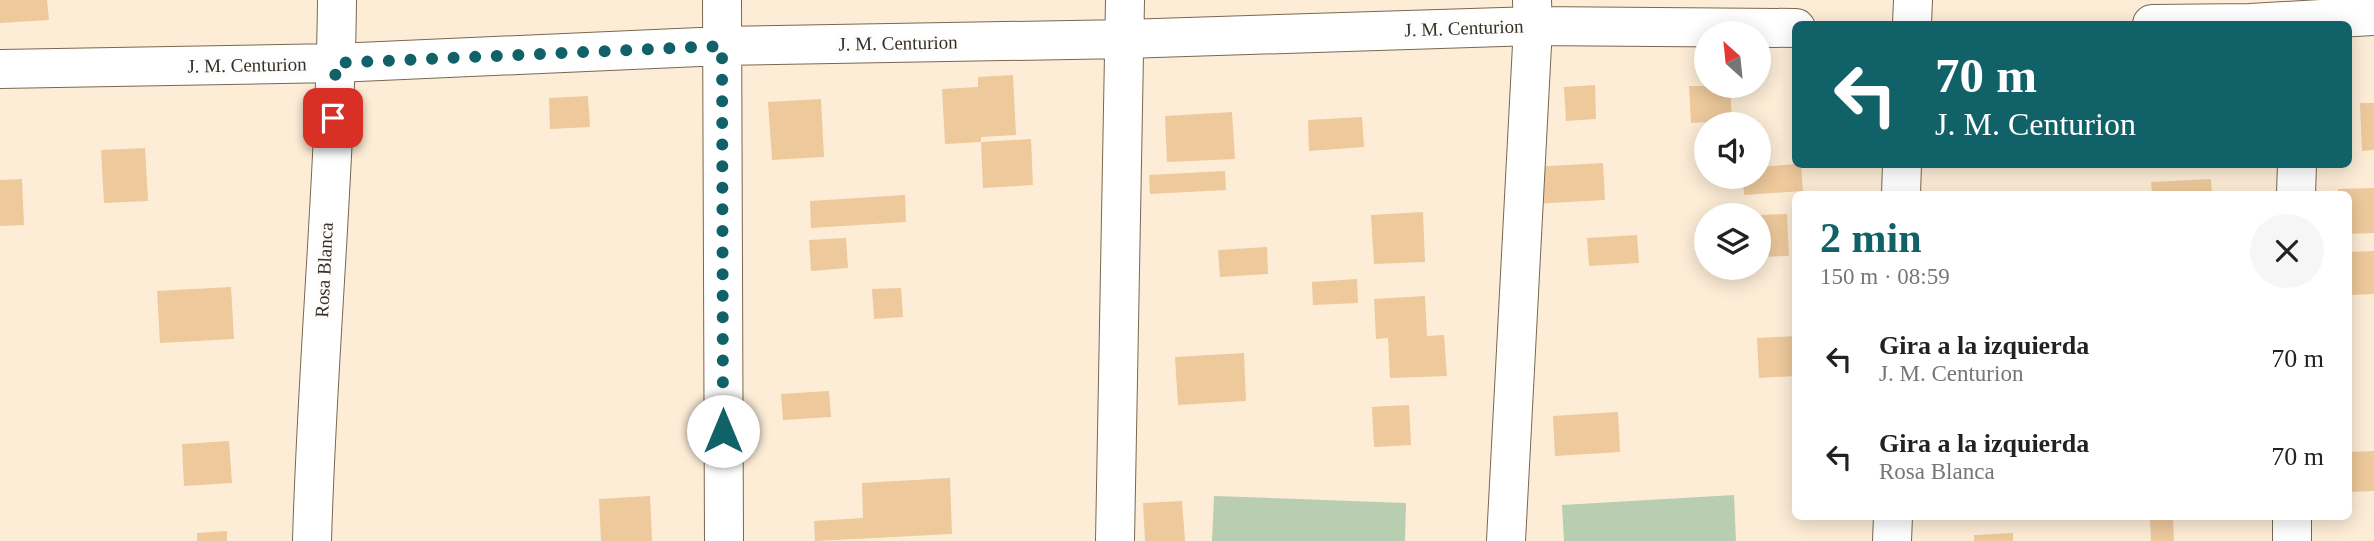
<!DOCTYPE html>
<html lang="es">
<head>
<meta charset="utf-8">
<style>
	:root { --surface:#fff; --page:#f6f6f6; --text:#222; --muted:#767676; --accent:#106168 }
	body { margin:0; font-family:Georgia,serif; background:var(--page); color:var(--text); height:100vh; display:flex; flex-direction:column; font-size:26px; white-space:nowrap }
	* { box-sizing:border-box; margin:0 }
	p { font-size:23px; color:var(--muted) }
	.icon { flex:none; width:38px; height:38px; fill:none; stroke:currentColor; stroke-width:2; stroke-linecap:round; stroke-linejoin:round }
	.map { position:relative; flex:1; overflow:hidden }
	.drawer { position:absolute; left:1792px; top:191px; width:560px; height:329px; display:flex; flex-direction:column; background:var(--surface); border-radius:10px; box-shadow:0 4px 18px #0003 }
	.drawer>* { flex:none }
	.banner { position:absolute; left:1792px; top:21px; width:560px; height:147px; border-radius:10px; box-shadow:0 4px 18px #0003; background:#106168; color:#fff; overflow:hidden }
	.needle { width:46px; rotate:333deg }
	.tools { position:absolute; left:1694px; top:21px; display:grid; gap:14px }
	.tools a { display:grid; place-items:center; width:77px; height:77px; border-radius:50%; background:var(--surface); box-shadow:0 4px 18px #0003; font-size:35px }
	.pin { position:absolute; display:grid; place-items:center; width:60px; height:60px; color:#fff; margin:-30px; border-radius:14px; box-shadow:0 4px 10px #0006 }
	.me { position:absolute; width:77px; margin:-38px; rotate:0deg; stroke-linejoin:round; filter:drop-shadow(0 0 5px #0008) }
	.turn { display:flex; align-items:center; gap:24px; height:147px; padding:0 28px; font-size:32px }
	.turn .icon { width:91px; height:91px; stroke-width:2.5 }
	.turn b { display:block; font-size:49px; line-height:60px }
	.round { display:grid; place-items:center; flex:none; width:74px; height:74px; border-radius:37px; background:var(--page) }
	.headline { display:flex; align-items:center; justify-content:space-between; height:119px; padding:0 28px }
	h1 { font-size:42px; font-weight:600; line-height:52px; color:var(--accent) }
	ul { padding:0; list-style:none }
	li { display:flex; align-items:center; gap:21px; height:98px; padding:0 28px }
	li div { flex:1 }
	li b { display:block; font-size:26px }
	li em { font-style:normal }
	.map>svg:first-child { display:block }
	.green { fill:#b9ceb0 }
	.building { fill:#edc99c }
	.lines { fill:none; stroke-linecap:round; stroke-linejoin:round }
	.minor-casing { stroke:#796850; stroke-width:40 }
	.minor { stroke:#fff; stroke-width:38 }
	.route { stroke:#106168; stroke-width:12; stroke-dasharray:0 21.6 }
	.labels { text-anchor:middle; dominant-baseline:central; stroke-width:7; stroke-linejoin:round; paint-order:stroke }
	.street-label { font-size:19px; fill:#372f25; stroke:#fdfdfd }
</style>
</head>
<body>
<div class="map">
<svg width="2374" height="541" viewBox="0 0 2374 541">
	<rect width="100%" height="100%" fill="#fdedd7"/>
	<path class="green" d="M1734 495 1736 541H1564L1562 505Z
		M1214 496 1406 503 1405 541H1212Z"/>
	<path class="building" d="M0 0H47L49 20 0 23Z
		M1013 75 1016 135 981 137V142L945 144 942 89 978 87V77Z
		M1595 85 1596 119 1566 121 1564 87Z
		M1689 86H1730L1732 121 1691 123Z
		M588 96 590 127 550 129 549 98Z
		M821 99 824 157 772 160 768 102Z
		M2360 103H2374V150L2362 151Z
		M1232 112 1235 159 1167 162 1165 116Z
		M1362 117 1364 147 1309 151 1308 120Z
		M1031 139 1033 185 983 188 981 142Z
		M145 148 148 201 104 203 101 150Z
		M1603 163 1605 200 1532 204 1531 167Z
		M1796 164H1801L1803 191 1744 195 1743 177H1759V167Z
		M1225 171 1226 190 1150 194 1149 175Z
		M22 179 24 225 0 226V180Z
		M2211 179 2212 194H2152L2151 182Z
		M2374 188V233L2348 234V194H2338V189Z
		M905 195 906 222 811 228 810 201Z
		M1423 212 1425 262 1374 264 1371 215Z
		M1787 214 1789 256 1759 257V215Z
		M1637 235 1639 263 1589 266 1587 238Z
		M846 238 848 268 811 271 809 240Z
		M1267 247 1268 274 1220 277 1218 250Z
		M2374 251V294L2348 295V252Z
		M1357 279 1358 303 1313 305 1312 282Z
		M231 287 234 339 160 343 157 291Z
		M901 288 903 317 874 319 872 289Z
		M1425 296 1427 336 1444 335 1447 376 1390 378 1388 338 1376 339 1374 299Z
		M1796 336V376L1759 378 1757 338Z
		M1244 353 1246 401 1178 405 1175 357Z
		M829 391 831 417 783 420 781 394Z
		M1409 405 1411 445 1374 447 1372 407Z
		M1618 412 1620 452 1555 456 1553 416Z
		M229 441 232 483 184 486 182 444Z
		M2374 451V491L2348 492V452Z
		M950 478 952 534 815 541 814 521 863 518 862 483Z
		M650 496 652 541H601L599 499Z
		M1182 501 1185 541H1145L1143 503Z
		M2173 519 2174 541H2151L2150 520Z
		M227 531V541H197V533Z
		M2013 533V541H1974V535Z"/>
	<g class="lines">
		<defs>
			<path id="minor" d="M722 0 724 541
				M1912 24 1913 0
				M2152 24 2250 23 2374 16
				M0 69 336 63 722 46 1125 39 1533 26 1796 28
				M1901 194 1902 164
				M2296 194 2297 164
				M312 541C317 361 335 180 337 0
				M1115 541 1125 0
				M1506 541 1533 26 1532 1
				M1892 541 1893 516
				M2292 541V516"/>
		</defs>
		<use href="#minor" class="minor-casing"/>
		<use href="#minor" class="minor"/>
	</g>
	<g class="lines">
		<path class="route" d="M333 118 336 63 722 46 723 431"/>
	</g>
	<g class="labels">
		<g class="street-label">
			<text transform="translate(1464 28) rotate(-2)">J. M. Centurion</text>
			<text transform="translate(898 43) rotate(-1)">J. M. Centurion</text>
			<text transform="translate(247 65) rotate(-1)">J. M. Centurion</text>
			<text transform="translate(324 270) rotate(-87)">Rosa Blanca</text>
		</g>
	</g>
</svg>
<div class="tools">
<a><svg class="needle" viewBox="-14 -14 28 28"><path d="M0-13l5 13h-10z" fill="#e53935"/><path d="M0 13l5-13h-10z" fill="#767676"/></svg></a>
<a><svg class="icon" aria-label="sound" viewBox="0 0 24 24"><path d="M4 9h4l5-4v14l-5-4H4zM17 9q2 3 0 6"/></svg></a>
<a><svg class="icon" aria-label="layers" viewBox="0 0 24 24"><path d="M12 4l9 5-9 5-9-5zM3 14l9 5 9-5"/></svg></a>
</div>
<div class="pin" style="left:333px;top:118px;background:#d93025"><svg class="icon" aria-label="arrive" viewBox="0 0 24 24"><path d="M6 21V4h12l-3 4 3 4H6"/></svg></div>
<svg class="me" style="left:723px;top:431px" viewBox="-20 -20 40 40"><circle r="19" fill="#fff"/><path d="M0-13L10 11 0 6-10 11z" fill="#106168"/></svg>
<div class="banner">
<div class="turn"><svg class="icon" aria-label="left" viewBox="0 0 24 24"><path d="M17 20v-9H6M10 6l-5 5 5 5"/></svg><div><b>70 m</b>J. M. Centurion</div></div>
</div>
<section class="drawer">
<div class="headline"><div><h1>2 min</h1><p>150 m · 08:59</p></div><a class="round"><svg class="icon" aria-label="close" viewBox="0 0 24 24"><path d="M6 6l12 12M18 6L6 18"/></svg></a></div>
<ul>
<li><svg class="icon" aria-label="left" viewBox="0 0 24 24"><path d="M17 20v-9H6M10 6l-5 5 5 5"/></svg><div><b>Gira a la izquierda</b><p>J. M. Centurion</p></div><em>70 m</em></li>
<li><svg class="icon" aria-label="left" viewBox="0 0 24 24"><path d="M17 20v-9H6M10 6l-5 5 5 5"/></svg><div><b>Gira a la izquierda</b><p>Rosa Blanca</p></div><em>70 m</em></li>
</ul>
</section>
</div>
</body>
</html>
